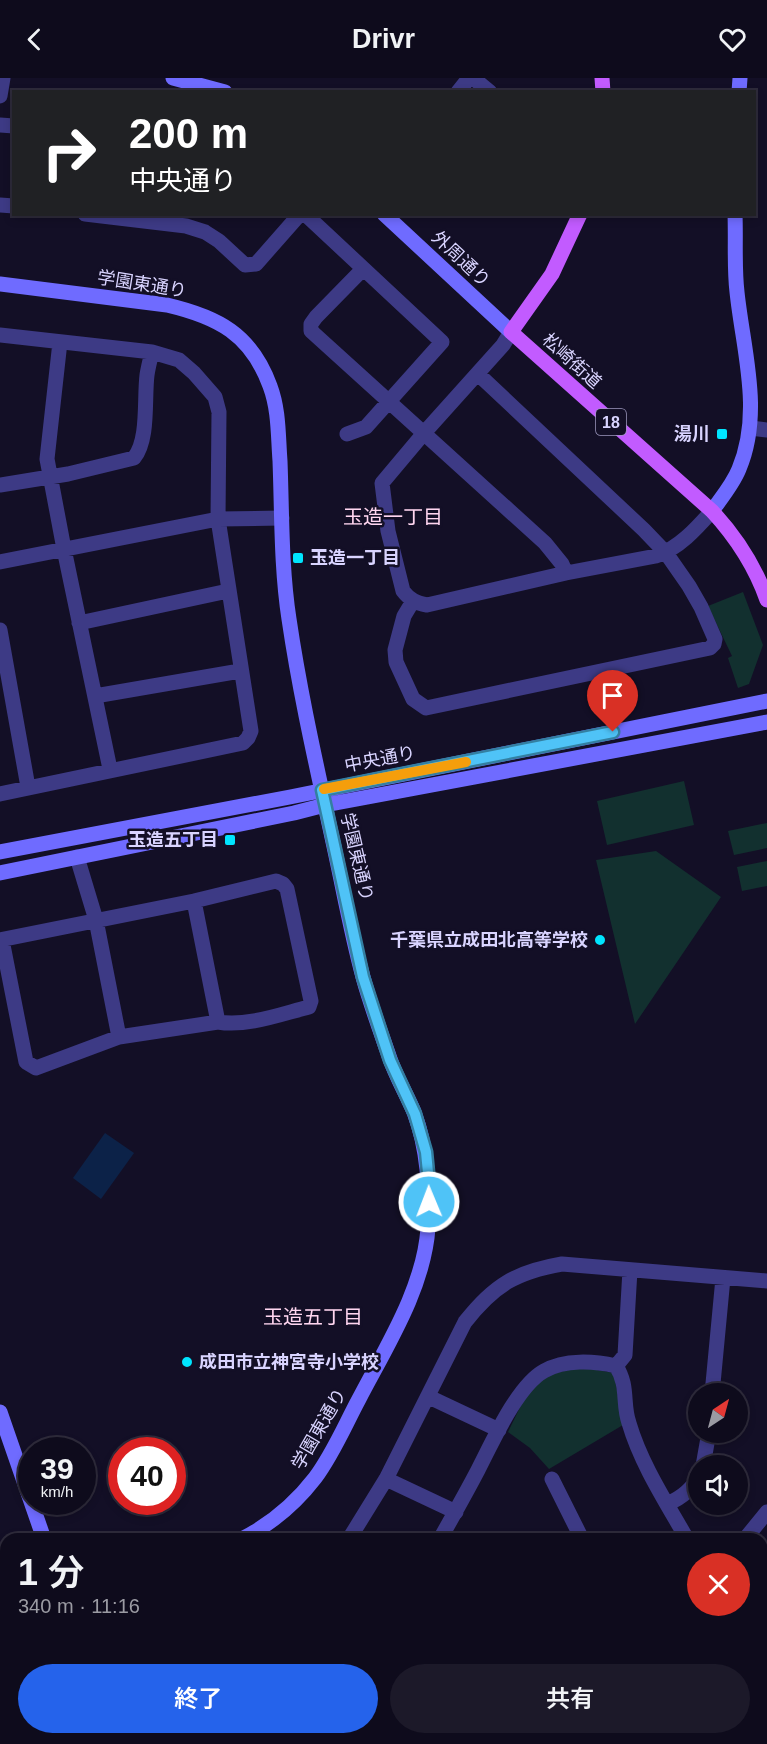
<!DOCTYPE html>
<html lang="ja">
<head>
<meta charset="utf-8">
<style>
	:root { --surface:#0e0b1c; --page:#1c1929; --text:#f1f3f6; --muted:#9b9ba3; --line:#2e2b3b; --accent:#2563eb }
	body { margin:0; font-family:Helvetica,"Noto Sans JP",sans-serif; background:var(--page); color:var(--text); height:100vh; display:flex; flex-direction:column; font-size:22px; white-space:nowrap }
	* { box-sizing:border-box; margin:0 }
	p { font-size:20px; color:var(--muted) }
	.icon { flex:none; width:33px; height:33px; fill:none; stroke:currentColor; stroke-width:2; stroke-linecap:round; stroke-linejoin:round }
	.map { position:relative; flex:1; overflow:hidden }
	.drawer { position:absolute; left:0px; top:1455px; width:768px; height:212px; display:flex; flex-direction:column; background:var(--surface); border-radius:18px 18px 0 0; box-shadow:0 3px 9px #0003,0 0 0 2px var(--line) }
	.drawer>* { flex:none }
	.banner { position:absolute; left:12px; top:12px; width:744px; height:126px; border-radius:0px; box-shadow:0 3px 9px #0003,0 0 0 2px var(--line); background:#202124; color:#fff; overflow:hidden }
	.needle { width:39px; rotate:36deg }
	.controls { position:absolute; left:688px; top:1305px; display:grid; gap:12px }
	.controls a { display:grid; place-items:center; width:60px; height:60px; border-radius:50%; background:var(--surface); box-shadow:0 3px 9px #0003,0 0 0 2px var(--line); font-size:30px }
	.speed { position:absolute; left:18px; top:1359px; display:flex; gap:12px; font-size:30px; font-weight:700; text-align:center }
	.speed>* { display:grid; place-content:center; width:78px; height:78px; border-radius:50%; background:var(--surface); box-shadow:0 3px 9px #0003,0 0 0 2px var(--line); line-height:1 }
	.speed small { font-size:15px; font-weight:400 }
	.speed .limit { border:9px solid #d22; background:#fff; color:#111 }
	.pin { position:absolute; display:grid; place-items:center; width:51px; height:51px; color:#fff; margin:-62px -26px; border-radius:50% 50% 50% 0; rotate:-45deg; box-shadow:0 0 6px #0007 }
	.pin .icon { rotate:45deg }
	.me { position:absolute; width:66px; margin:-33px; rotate:359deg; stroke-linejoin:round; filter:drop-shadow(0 0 4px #0008) }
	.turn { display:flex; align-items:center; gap:21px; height:126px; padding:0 18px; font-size:27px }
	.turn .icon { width:78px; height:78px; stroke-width:2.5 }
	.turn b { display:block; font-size:42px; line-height:51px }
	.round { display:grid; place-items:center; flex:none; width:63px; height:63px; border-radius:32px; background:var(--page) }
	.overview { display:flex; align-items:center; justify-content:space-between; height:102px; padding:0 18px }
	h1 { font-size:36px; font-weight:600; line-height:45px }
	.button { display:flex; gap:12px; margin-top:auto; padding:12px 18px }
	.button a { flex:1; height:69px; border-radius:36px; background:var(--accent); color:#fff; font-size:24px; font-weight:600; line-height:69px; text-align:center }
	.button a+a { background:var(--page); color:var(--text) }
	header { display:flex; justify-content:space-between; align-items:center; height:78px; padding:0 18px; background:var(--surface); font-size:27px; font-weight:600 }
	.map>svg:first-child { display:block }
	.green { fill:#12302f }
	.water { fill:#0c2248 }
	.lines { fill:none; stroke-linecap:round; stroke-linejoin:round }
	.street { stroke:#3d3a85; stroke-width:15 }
	.secondary { stroke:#6f6bff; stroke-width:15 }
	.primary { stroke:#c25bff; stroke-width:15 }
	.route-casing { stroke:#337fa1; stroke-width:15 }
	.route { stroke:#4fc3f7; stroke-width:10 }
	.slow { stroke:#f59e0b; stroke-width:10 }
	.poi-dot { fill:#00e5ff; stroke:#130f26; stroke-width:2 }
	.labels { text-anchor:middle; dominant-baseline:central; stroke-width:5; stroke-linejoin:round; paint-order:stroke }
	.shield { fill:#130f26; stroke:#9e99be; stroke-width:1.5 }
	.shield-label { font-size:16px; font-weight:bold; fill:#d9d4ff }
	.street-label { font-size:18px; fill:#d9d4ff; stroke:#130f26 }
	.poi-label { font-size:18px; font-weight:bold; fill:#d9d4ff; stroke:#130f26; text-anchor:end }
	.neighbourhood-label { font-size:20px; fill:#ffd6f0; stroke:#130f26 }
</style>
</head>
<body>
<header><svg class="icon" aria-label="back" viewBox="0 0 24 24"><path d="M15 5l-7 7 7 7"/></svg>Drivr<svg class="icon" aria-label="heart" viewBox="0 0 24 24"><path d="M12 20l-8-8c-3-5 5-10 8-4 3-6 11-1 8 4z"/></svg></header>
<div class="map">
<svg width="767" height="1666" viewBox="0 0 767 1666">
	<rect width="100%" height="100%" fill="#130f26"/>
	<path class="green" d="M743 514 763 567 749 606 738 610 728 580 732 578 708 528Z
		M684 703 694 747 607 767 597 723Z
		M767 745V770L734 777 728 753Z
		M656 773 721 819 635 946 596 782Z
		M767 783V808L742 813 737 789Z
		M580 1289 614 1295 623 1347 549 1391 530 1370 508 1354 525 1319 547 1297Z"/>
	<path class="water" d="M105 1055 134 1075 101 1121 73 1100Z"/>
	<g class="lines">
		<path class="street" d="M473 0 490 14
			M458 14 469 0
			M0 18 3 0
			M0 47 14 48
			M0 127 14 128
			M85 136 186 148 205 154 219 163 245 187 256 186 300 136
			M305 136 442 264 366 349 347 356
			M363 191 316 239 311 246V253L545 465 562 486 566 495
			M511 254 503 267 424 355 382 405 388 453 403 513C410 522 416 525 427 527L566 495 656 478C679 470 696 451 712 433
			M0 257 152 274 179 282 194 295 215 319 219 334 218 441 251 653 248 660 243 665 0 716
			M60 264 47 381 64 471 110 691
			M750 350 767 352
			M0 407 68 396 134 380C149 362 144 321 147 297 148 290 150 282 152 274
			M0 484 218 441 282 440
			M413 523 404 538 395 572 396 584 413 621 426 630 710 570 714 566 715 561 701 529 689 508 666 475 644 452 478 296
			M79 545 228 513
			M0 552 28 709
			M95 618 240 593
			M77 779 96 842 119 959
			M194 823 218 944
			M0 862 194 823 276 803 283 806 287 811 311 923 309 929C281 936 247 949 218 944L119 959 36 990 26 984 2 862
			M616 1288 625 1277 630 1192
			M712 1316 723 1200
			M429 1319 499 1352
			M703 1388 709 1354
			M386 1401 456 1434
			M552 1401 582 1461
			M667 1426C681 1420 693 1411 699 1397
			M349 1461 386 1401 465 1244C494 1207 516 1194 562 1186L767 1203
			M440 1461C453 1438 466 1415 478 1392 492 1365 517 1308 544 1293 565 1281 594 1283 616 1288 629 1308 622 1325 629 1345 641 1386 666 1424 687 1461
			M745 1461 767 1434
			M0 1617 6 1615
			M46 1660 47 1666
			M181 1660 183 1666
			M348 1660 350 1666
			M447 1660 449 1666
			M272 1666 287 1660
			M526 1666 527 1660
			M663 1666 666 1660"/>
		<path class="secondary" d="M173 0 225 14
			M739 14 740 0
			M384 136 511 254
			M0 206 167 227C218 239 251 256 270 308 279 332 278 357 280 383 282 435 281 489 289 541 300 616 317 690 333 764 343 809 351 855 363 899 370 925 380 952 389 978 395 997 406 1015 414 1034 428 1072 430 1110 428 1150 424 1210 386 1269 359 1321 345 1347 333 1376 315 1400 295 1426 271 1446 242 1461
			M712 433C722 419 733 406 739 391 763 334 743 272 737 214 734 189 736 162 735 136
			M0 774 290 719 767 623
			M0 795 294 735 325 727 767 644
			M0 1334 44 1461
			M762 1517 767 1514
			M0 1548 6 1546
			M114 1660 116 1666
			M587 1666 589 1660"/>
		<path class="primary" d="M602 0 603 14
			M580 136 552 196 511 254 712 433C736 459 755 488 767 522"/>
	</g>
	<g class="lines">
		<defs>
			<path id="route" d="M429 1124V1105L426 1074 415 1036 390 982 363 899 322 712 613 654"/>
		</defs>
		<use href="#route" class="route-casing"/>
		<use href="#route" class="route"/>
		<path class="slow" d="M324 711 466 684"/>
	</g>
	<g class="poi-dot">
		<rect x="716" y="350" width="12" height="12" rx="3"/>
		<rect x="292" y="474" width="12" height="12" rx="3"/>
		<rect x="224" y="756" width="12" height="12" rx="3"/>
		<circle cx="600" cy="862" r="6"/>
		<circle cx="187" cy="1284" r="6"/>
	</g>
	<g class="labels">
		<rect class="shield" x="596" y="331" width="30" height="26" rx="4.5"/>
		<g class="shield-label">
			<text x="611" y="344">18</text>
		</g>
		<g class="street-label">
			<text transform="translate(461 181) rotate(43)">外周通り</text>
			<text transform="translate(142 206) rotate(9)">学園東通り</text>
			<text transform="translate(572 283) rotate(42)">松崎街道</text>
			<text transform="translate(380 681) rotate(-11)">中央通り</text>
			<text transform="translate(357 779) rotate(77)">学園東通り</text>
			<text transform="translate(319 1351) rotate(-60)">学園東通り</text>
		</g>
		<g class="poi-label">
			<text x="710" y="356">湯川</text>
			<text x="310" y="480" text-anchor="start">玉造一丁目</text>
			<text x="218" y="762">玉造五丁目</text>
			<text x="588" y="862">千葉県立成田北高等学校</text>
			<text x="199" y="1284" text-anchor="start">成田市立神宮寺小学校</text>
		</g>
		<g class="neighbourhood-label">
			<text x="393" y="439">玉造一丁目</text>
			<text x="313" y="1239">玉造五丁目</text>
		</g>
	</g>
</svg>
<div class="controls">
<a><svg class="needle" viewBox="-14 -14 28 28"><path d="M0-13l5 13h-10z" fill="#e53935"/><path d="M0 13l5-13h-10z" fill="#9b9ba3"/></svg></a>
<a><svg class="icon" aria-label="sound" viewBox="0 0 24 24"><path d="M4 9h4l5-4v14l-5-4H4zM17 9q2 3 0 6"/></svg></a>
</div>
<div class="speed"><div>39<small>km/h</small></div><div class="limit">40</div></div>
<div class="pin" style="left:613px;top:654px;background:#d93025"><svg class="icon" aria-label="arrive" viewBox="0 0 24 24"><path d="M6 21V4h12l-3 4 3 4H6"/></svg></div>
<svg class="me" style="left:429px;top:1124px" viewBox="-20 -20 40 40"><circle r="17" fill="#4fc3f7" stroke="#fff" stroke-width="3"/><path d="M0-11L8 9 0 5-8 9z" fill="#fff"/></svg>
<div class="banner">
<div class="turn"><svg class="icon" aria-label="right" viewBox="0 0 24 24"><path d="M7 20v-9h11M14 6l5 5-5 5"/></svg><div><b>200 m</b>中央通り</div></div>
</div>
<section class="drawer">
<div class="overview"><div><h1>1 分</h1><p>340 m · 11:16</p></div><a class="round" style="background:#d93025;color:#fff"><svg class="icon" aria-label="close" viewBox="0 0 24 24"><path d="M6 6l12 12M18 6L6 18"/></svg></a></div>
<div class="button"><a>終了</a><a>共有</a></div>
</section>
</div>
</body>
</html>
